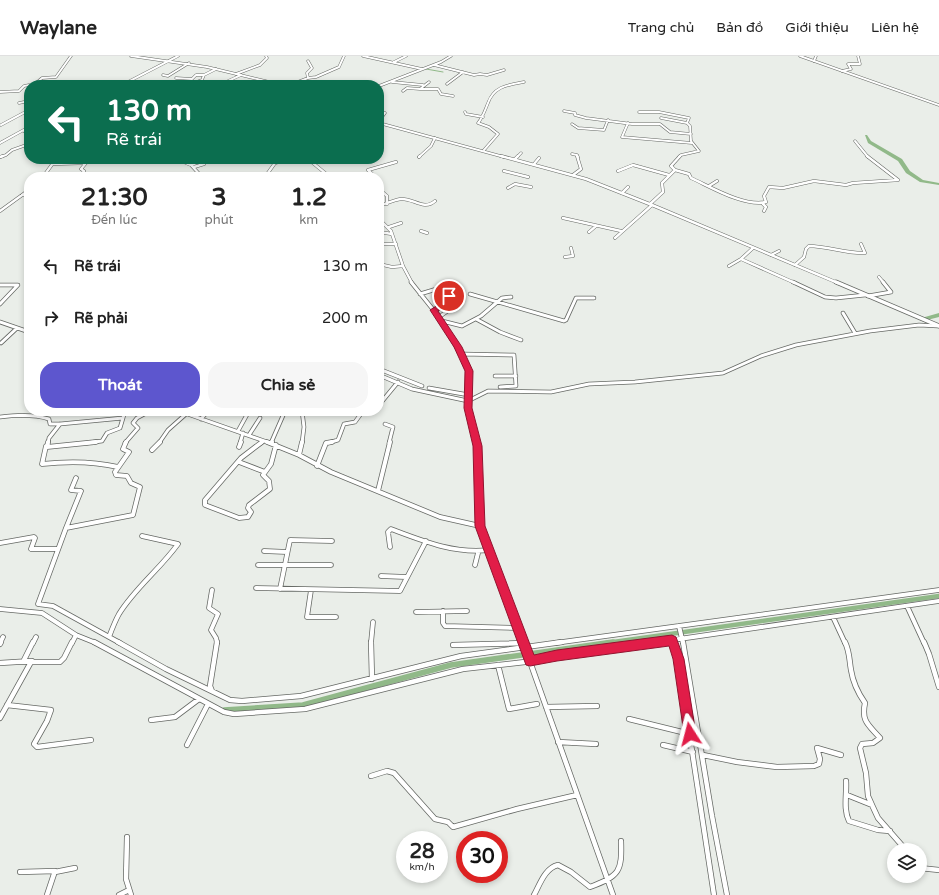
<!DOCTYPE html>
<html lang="vi">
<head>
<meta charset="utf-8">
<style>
	:root { --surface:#fff; --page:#f6f6f6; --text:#222; --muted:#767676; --line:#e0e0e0; --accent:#5d56ce }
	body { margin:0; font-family:"Varela Round",sans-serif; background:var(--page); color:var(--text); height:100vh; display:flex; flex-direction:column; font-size:15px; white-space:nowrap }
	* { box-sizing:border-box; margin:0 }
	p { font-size:13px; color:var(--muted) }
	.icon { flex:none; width:22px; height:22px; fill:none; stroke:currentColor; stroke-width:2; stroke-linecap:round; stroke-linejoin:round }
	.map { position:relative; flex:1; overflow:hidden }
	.details { position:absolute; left:24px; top:116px; width:360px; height:244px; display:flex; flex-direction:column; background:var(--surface); border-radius:16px; box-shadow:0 2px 6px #0003 }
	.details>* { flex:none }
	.top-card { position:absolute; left:24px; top:24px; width:360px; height:84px; border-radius:16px; box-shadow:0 2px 6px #0003; background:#0b6e4f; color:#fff; overflow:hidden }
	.fabs { position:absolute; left:887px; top:787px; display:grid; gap:8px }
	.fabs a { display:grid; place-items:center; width:40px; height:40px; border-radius:50%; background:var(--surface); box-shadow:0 2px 6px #0003; font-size:20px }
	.speed { position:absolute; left:396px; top:775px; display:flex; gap:8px; font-size:20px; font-weight:700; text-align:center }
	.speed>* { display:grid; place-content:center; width:52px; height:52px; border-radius:50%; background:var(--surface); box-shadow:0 2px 6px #0003; line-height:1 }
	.speed small { font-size:10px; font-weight:400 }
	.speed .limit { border:6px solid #d22; background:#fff; color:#111 }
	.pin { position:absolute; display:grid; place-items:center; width:34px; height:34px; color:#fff; margin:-17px; border:2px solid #fff; border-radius:50%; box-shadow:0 1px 4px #0007 }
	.me { position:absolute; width:44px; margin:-22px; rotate:351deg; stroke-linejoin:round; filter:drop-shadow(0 0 3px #0008) }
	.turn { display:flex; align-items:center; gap:14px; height:84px; padding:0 16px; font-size:18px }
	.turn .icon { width:52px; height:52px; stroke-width:2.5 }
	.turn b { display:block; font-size:28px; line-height:34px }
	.eta { display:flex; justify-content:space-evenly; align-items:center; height:68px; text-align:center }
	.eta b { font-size:24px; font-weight:800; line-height:28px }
	.cta { display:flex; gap:8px; margin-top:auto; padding:8px 16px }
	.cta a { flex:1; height:46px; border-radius:16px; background:var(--accent); color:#fff; font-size:16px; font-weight:800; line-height:46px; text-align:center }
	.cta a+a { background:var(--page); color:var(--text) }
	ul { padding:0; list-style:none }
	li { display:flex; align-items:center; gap:12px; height:52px; padding:0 16px }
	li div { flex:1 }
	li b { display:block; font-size:15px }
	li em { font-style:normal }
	header { display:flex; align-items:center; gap:24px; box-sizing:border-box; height:56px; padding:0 20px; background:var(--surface); border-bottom:1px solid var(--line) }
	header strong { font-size:19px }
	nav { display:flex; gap:22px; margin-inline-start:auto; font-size:14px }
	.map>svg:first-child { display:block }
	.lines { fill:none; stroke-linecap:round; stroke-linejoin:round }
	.stream { stroke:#91b989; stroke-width:1 }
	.canal-far1 { stroke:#91b989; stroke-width:4.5 }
	.canal { stroke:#91b989; stroke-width:5.5 }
	.river { fill:#91b989; fill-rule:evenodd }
	.minor-far4-casing { stroke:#666965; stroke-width:3 }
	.minor-far3-casing { stroke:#666965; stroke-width:3.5 }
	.minor-far2-casing { stroke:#666965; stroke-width:4.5 }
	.minor-far1-casing { stroke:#666965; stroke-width:5.5 }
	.minor-casing { stroke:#666965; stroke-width:6 }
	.tertiary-far2-casing { stroke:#666965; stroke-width:3 }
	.tertiary-far1-casing { stroke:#666965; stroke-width:3.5 }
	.tertiary-casing { stroke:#666965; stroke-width:5 }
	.minor-far4 { stroke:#fff; stroke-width:2 }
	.minor-far3 { stroke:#fff; stroke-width:2.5 }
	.minor-far2 { stroke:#fff; stroke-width:3 }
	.minor-far1 { stroke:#fff; stroke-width:4 }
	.minor { stroke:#fff; stroke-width:4.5 }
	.tertiary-far2 { stroke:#fff; stroke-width:2 }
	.tertiary-far1 { stroke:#fff; stroke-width:2.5 }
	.tertiary { stroke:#fff; stroke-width:3.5 }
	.route { fill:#e11d48; stroke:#92132f }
</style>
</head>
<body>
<header>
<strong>Waylane</strong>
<nav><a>Trang chủ</a><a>Bản đồ</a><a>Giới thiệu</a><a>Liên hệ</a></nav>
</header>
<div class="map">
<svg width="939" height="839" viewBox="0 0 939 839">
	<rect width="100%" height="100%" fill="#eaeee9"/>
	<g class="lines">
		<path class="stream" d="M426 13 443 16"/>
		<path class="canal-far1" d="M606 587 939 540"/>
		<path class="canal" d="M224 654 303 649 451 609 613 586"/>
		<path class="river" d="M865 79H867L871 85 902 103 910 115 923 124 939 127V129L920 126 906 117 898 105 868 87Z
			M939 257V261L927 264 924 262 925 261Z"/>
		<defs>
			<path id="minor-far4" d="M363 0 422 13
				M814 5 816 0
				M394 6 406 0
				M434 9 474 19 480 18 487 19 504 14
				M842 15 851 13 848 8H860L858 0
				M236 18 260 9 267 2 266 0
				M163 19 168 20 189 7
				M176 22 192 23 196 19H204
				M308 22 316 21 339 11 344 0
				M392 26 423 29
				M429 26 420 33H438L441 38 453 40
				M194 27 202 24 204 19 216 13
				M447 28 463 16
				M34 29 42 22 56 21 71 0
				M122 29 178 0
				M224 29 228 25 241 19
				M290 29 308 22 307 17 312 12 308 5
				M379 30 441 6 451 0
				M403 35 407 32 420 33
				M0 36 19 35 24 30 29 29
				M19 47 29 45
				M564 55 575 57V59L586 62 632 68H660L670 76 691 78
				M465 56 466 58 483 61
				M639 56H659L689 62 687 67 690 70 691 85 699 95 681 99 679 101
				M661 62 687 67
				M379 65 385 57 380 55
				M628 67 622 81 692 87
				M572 68 578 72 604 74 608 64
				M1 69 29 54
				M24 75 29 79
				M855 85 868 101
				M0 87 29 71
				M484 94 498 78 489 71 478 67C483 61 485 54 488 47 494 30 508 29 524 26
				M572 98 577 99 578 101
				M0 101 6 99 12 94 29 88
				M419 101 431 90 435 82
				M517 101 521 97"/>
			<path id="minor-far3" d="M0 101 3 100
				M419 101 420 100
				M308 103 330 121
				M515 103 518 100
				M186 107 191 109 202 121
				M52 108 86 107 81 113 84 115 80 121
				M534 108 539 102
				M191 109 206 103
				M194 111 204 108 200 105
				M675 114 689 118 691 122C711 131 744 151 766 146L764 140 769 131 783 132 814 125 846 129 853 127 898 124 867 100
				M504 115 528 121
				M618 115 633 109 669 119
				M573 119 581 113 577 100
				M43 121 56 103
				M265 121 275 107 288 103
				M375 121 368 114 396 106
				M709 130 717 125
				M508 132 515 128 531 131
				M379 133 387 140V148
				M622 137 628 131
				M22 139H29
				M650 148 663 136 662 127 675 114 671 110 680 100
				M763 148 766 151 764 155
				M379 150C386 148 393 144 401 143 413 142 424 155 435 145
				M0 155 29 134
				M563 162 621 175
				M379 163 391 175 403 210 412 227
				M389 171 401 167
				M421 175 427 177
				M379 176 392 178
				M589 176 596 170
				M615 182 652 149
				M379 188H396
				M753 192 741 203 795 227
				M771 199 779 195
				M565 201 573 200 571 192
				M379 208 392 211 403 210
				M795 209 804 201 806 193 809 190C828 190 846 198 865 197L861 188
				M729 210 741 203
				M879 221 884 227"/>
			<path id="minor-far2" d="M411 226 439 261 468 311 470 321 468 352 476 387
				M793 226 825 241 836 242 865 239
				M0 229H18L0 248
				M420 238 440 232H454L443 248 434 254
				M470 238 564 265 566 264 576 242H594
				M868 240 891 236 883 226
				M843 257 855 277
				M439 261 449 254
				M476 263 500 276 521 284
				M442 265 462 270 481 260 502 242 511 241
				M0 266 29 276
				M1 287 16 273
				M462 298 514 299 516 330 500 331
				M379 313 422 330
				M379 319 412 333 468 345 488 335 551 336 589 328 635 326 723 317 761 300 796 289 870 275 919 269 938 270
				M495 320H516
				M429 332 469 339
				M379 349 398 326
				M179 355 270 387
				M0 361C17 359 33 358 49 363L50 368H60L123 362 125 355
				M201 363 208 355
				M385 368 393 371 389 387
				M238 375 249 355
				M249 379 260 362
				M48 387 49 382 60 368
				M87 387 102 385 107 377 120 372 123 362
				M125 387 138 372 133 367 137 362 150 355
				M159 387 168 374 186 358
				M240 387 243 377
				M261 387 263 385
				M271 387 285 355
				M302 387 304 371 302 355
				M328 387 338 384 344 368 355 366 363 355"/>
			<path id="minor-far1" d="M48 386 47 391 96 386
				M262 386 241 402 205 444V449L239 462 248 461 251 456 248 452 249 449 270 433 269 425 263 419 271 408 276 389
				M267 386 299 399 331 416 440 461 480 470
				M476 386 480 470 523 587
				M271 387 272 386
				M46 390 42 408C68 405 92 405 118 411
				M239 391 241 386
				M152 394 160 386
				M299 399 302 386
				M239 406 265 416
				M317 410 326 387 332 386
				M378 435 390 386
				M66 472 81 435 71 434 76 422
				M0 487 34 481 35 482 31 493H58
				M390 491 388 476 391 473C423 485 454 498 489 494
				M264 495 287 496
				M258 509H331
				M475 509 478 497
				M381 520 406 521
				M256 532 400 535 426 485
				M280 533 290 484 332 485
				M212 534 209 552 218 558 211 574 216 582 217 587
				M311 534 307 561H336
				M907 550 924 587
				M0 553 42 557 76 579 96 587
				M443 555V567L445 570 518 572
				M416 556 467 555
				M833 561 845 587
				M679 570 683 587
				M109 581C112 573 115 565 119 558 135 532 160 513 178 488L142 480
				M672 584 673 587
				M0 587 3 581
				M33 587 36 581
				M72 587 76 579
				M120 587 53 550 38 548 66 472 133 459 140 431 131 427 127 420 116 419 115 416 129 396 123 393 126 386
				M371 587 373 566
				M521 587H524
				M555 587 939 534
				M652 587 939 545"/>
			<path id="minor" d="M94 586 224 656 234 658 305 653 463 613 525 606 557 600 659 586
				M118 586 166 613 230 644 242 645 301 640 461 600 562 586
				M371 586 372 623
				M523 586 613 839
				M673 586 678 603 714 839
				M683 586 712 760 727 839
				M845 586C850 597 849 603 851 614 853 627 858 637 865 647 861 666 869 669 880 682L873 687 862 688 860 692 866 717 868 740 872 749
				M924 586 929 598 939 631
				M0 588 1 586
				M453 589 524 587
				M24 604 33 586
				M0 607 32 605
				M498 609 509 653 537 648
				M212 635 210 630 217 586
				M7 649 51 654 47 665 34 688 37 691 91 684
				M546 651 597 650
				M0 662 31 606H60L64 602 72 586
				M629 663 690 678
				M151 664 175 661 199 643
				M558 686 596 688
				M187 689 208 648
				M663 689 693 696
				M703 699 737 706 777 711 814 710 819 708 820 703 817 692 841 699
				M371 720 387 715 394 717 435 763 448 766 453 771 517 753 577 739
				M846 725C847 738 843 753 849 765L878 774 890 775
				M847 739 872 749 878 762 906 794
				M127 781 126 823 131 839
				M920 812 939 814
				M20 816 55 815 47 839
				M55 816 75 812
				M119 839 129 834
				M534 839C540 828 545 812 558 809L571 816 590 831C620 820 622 815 621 785"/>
			<path id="tertiary-far2" d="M131 0 207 11 282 29
				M800 0 939 49
				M379 67 504 101"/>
			<path id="tertiary-far1" d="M501 100 586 123 652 149 838 227"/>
			<path id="tertiary" d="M836 226 939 270"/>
		</defs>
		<use href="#minor-far4" class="minor-far4-casing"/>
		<use href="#minor-far3" class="minor-far3-casing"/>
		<use href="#minor-far2" class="minor-far2-casing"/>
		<use href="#minor-far1" class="minor-far1-casing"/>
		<use href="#minor" class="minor-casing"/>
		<use href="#tertiary-far2" class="tertiary-far2-casing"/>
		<use href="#tertiary-far1" class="tertiary-far1-casing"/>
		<use href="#tertiary" class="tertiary-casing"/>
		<use href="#minor-far4" class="minor-far4"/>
		<use href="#minor-far3" class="minor-far3"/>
		<use href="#minor-far2" class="minor-far2"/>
		<use href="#minor-far1" class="minor-far1"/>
		<use href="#minor" class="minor"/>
		<use href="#tertiary-far2" class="tertiary-far2"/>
		<use href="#tertiary-far1" class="tertiary-far1"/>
		<use href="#tertiary" class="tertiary"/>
	</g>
	<path class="route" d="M446 238H451L452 240 446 250 438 255 462 291 473 315 472 352 482 390 485 470 534 599 557 594 672 579 676 581 684 603 696 678 694 682 690 684 686 682 684 678 673 603 669 590 557 605 530 610 526 609 475 470 473 390 464 352 465 315 454 291 430 254 441 247Z"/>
</svg>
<div class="fabs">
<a><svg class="icon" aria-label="layers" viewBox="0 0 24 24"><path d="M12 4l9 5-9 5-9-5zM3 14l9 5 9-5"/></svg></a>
</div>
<div class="speed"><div>28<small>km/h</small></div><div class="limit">30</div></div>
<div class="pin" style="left:449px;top:240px;background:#d93025"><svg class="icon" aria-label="arrive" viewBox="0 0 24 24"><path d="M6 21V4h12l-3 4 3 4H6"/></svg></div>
<svg class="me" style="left:690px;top:678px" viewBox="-20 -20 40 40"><path d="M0-17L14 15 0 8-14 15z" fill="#e11d48" stroke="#fff" stroke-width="4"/></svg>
<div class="top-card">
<div class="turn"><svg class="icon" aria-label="left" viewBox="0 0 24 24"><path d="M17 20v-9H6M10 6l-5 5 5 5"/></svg><div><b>130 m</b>Rẽ trái</div></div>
</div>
<section class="details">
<div class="eta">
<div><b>21:30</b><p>Đến lúc</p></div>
<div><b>3</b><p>phút</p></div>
<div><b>1.2</b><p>km</p></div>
</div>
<ul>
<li><svg class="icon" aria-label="left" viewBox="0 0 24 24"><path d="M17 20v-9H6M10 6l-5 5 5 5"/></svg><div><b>Rẽ trái</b></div><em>130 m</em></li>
<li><svg class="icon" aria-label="right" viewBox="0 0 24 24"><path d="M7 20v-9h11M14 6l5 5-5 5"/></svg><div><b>Rẽ phải</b></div><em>200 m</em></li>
</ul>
<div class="cta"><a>Thoát</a><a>Chia sẻ</a></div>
</section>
</div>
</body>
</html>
